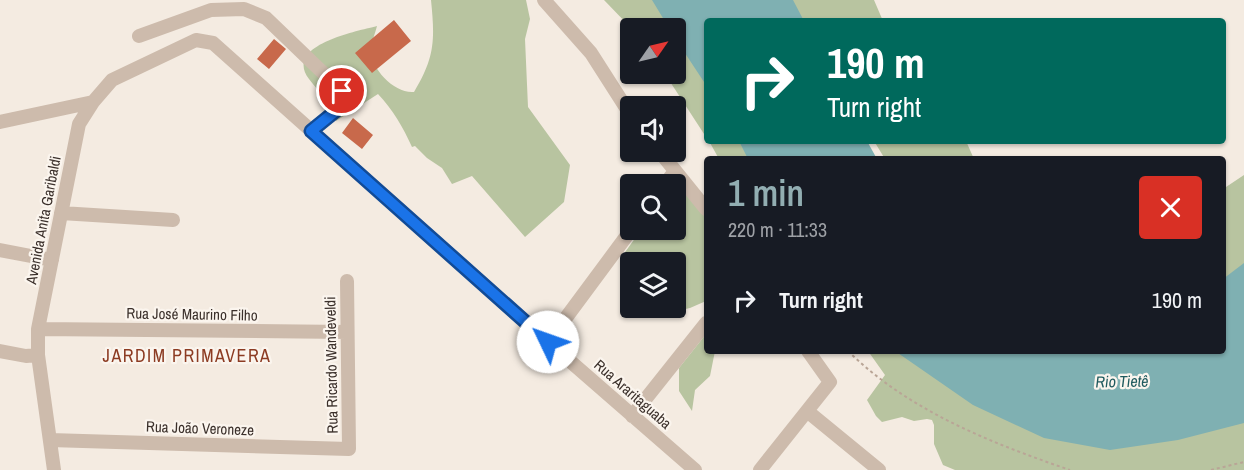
<!DOCTYPE html>
<html lang="en">
<head>
<meta charset="utf-8">
<style>
	:root { --surface:#171b24; --page:#20242c; --text:#f1f3f6; --muted:#9ea1a6; --accent:#92aeb2 }
	body { margin:0; font-family:"Archivo Narrow",sans-serif; background:var(--page); color:var(--text); height:100vh; display:flex; flex-direction:column; font-size:22px; white-space:nowrap }
	* { box-sizing:border-box; margin:0 }
	p { font-size:20px; color:var(--muted) }
	.icon { flex:none; width:33px; height:33px; fill:none; stroke:currentColor; stroke-width:2; stroke-linecap:round; stroke-linejoin:round }
	.map { position:relative; flex:1; overflow:hidden }
	.details { position:absolute; left:704px; top:156px; width:522px; height:198px; display:flex; flex-direction:column; background:var(--surface); border-radius:6px; box-shadow:0 2px 4px #0004 }
	.details>* { flex:none }
	.top-card { position:absolute; left:704px; top:18px; width:522px; height:126px; border-radius:6px; box-shadow:0 2px 4px #0004; background:#00695c; color:#fff; overflow:hidden }
	.needle { width:39px; rotate:56deg }
	.controls { position:absolute; left:620px; top:18px; display:grid; gap:12px }
	.controls a { display:grid; place-items:center; width:66px; height:66px; border-radius:6px; background:var(--surface); box-shadow:0 2px 4px #0004; font-size:30px }
	.pin { position:absolute; display:grid; place-items:center; width:51px; height:51px; color:#fff; margin:-26px; border:3px solid #fff; border-radius:50%; box-shadow:0 2px 6px #0007 }
	.me { position:absolute; width:66px; margin:-33px; rotate:312deg; stroke-linejoin:round; filter:drop-shadow(0 0 4px #0008) }
	.turn { display:flex; align-items:center; gap:21px; height:126px; padding:0 24px; font-size:27px }
	.turn .icon { width:78px; height:78px; stroke-width:2.5 }
	.turn b { display:block; font-size:42px; line-height:51px }
	.round { display:grid; place-items:center; flex:none; width:63px; height:63px; border-radius:6px; background:var(--page) }
	.summary { display:flex; align-items:center; justify-content:space-between; height:102px; padding:0 24px }
	h1 { font-size:36px; font-weight:600; line-height:45px; color:var(--accent) }
	ul { padding:0; list-style:none }
	li { display:flex; align-items:center; gap:18px; height:84px; padding:0 24px }
	li div { flex:1 }
	li b { display:block; font-size:22px }
	li em { font-style:normal }
	.map>svg:first-child { display:block }
	.green { fill:#b8c4a0 }
	.water { fill:#7fb0b2 }
	.building { fill:#c8694b }
	.lines { fill:none; stroke-linecap:round; stroke-linejoin:round }
	.path { stroke:#b9a596; stroke-width:2; stroke-dasharray:3 3; stroke-linecap:butt }
	.minor { stroke:#cdbbac; stroke-width:14 }
	.route-casing { stroke:#114b97; stroke-width:15 }
	.route { stroke:#1a73e8; stroke-width:10 }
	.labels { text-anchor:middle; dominant-baseline:central; stroke-width:4.5; stroke-linejoin:round; paint-order:stroke }
	.street-label { font-size:15px; fill:#3b302b; stroke:#fbf5ee }
	.water-label { font-size:16px; font-style:italic; fill:#1f5a5e; stroke:#fbf5ee }
	.quarter-label { font-size:18px; letter-spacing:1.5px; fill:#8c3b22; stroke:#fbf5ee }
</style>
</head>
<body>
<div class="map">
<svg width="1244" height="470" viewBox="0 0 1244 470">
	<rect width="100%" height="100%" fill="#f4ebe1"/>
	<path class="green" d="M431 0H526L530 19 525 39 528 107 570 165 564 202 525 237 472 176 452 184 442 168 427 158 415 146 412 147C403 127 393 110 378 94L336 121C334 103 319 93 309 79 283 45 358 31 377 26 375 34 371 43 371 51 371 69 395 94 414 92 435 57 435 40 431 0Z
		M604 0H676L706 44V137L665 74H675V28H631Z
		M790 0H874L883 21H801Z
		M709 141H775L780 159H719Z
		M874 141H966L974 159H885Z
		M1244 175V270L1223 286V189Z
		M680 189 690 192 706 211V301L690 308 668 313 665 308H675V262H630V266L623 255 641 230H675V191Z
		M706 334V351H715L710 376 695 390 692 411 679 391V368Z
		M868 351H977L1244 409V470H955L943 465 934 444V425L932 420 927 419 914 421 902 417 882 422 876 416 867 400 885 375Z"/>
	<path class="water" d="M652 0H793L804 21H706V85L675 38V28H669Z
		M739 141H867L877 159H748Z
		M1244 263V423L1178 440 1110 450 1044 438 973 405 895 351H1222L1223 279Z"/>
	<path class="building" d="M394 20 411 41 372 73 355 53Z
		M274 39 286 49 269 69 257 59Z
		M353 118 373 135 362 149 342 133Z"/>
	<g class="lines">
		<path class="path" d="M848 351C909 411 991 443 1070 470
			M1211 470 1244 462"/>
		<path class="minor" d="M544 0 591 53 630 114
			M139 36 211 10 244 9 266 18 342 91 346 99 343 105 311 131
			M0 122 93 102
			M660 152 706 209
			M665 184 675 171
			M61 213 173 220
			M0 250 52 260
			M38 329 347 332
			M548 342 631 230
			M0 351 26 356 38 355
			M807 411 879 470
			M632 416 706 323
			M50 440 349 449 347 281
			M54 470 38 355V329L79 124 93 102 112 80 196 40 213 43 548 342 695 470
			M760 470 830 382 808 351"/>
	</g>
	<g class="lines">
		<defs>
			<path id="route" d="M342 91 346 99 343 105 311 131 548 342"/>
		</defs>
		<use href="#route" class="route-casing"/>
		<use href="#route" class="route"/>
	</g>
	<g class="labels">
		<g class="street-label">
			<text transform="translate(43 220) rotate(-79)">Avenida Anita Garibaldi</text>
			<text transform="translate(192 314) rotate(1)">Rua José Maurino Filho</text>
			<text transform="translate(331 365) rotate(-91)">Rua Ricardo Wandeveldi</text>
			<text transform="translate(633 394) rotate(41)">Rua Araritaguaba</text>
			<text transform="translate(200 428) rotate(2)">Rua João Veroneze</text>
		</g>
		<g class="water-label">
			<text transform="translate(1122 381) rotate(-1)">Rio Tietê</text>
		</g>
		<g class="quarter-label">
			<text x="187" y="355">JARDIM PRIMAVERA</text>
		</g>
	</g>
</svg>
<div class="controls">
<a><svg class="needle" viewBox="-14 -14 28 28"><path d="M0-13l5 13h-10z" fill="#e53935"/><path d="M0 13l5-13h-10z" fill="#9ea1a6"/></svg></a>
<a><svg class="icon" aria-label="sound" viewBox="0 0 24 24"><path d="M4 9h4l5-4v14l-5-4H4zM17 9q2 3 0 6"/></svg></a>
<a><svg class="icon" aria-label="search" viewBox="0 0 24 24"><circle cx="10" cy="10" r="6"/><path d="M15 15l6 6"/></svg></a>
<a><svg class="icon" aria-label="layers" viewBox="0 0 24 24"><path d="M12 4l9 5-9 5-9-5zM3 14l9 5 9-5"/></svg></a>
</div>
<div class="pin" style="left:342px;top:91px;background:#d93025"><svg class="icon" aria-label="arrive" viewBox="0 0 24 24"><path d="M6 21V4h12l-3 4 3 4H6"/></svg></div>
<svg class="me" style="left:548px;top:342px" viewBox="-20 -20 40 40"><circle r="19" fill="#fff"/><path d="M0-13L10 11 0 6-10 11z" fill="#1a73e8"/></svg>
<div class="top-card">
<div class="turn"><svg class="icon" aria-label="right" viewBox="0 0 24 24"><path d="M7 20v-9h11M14 6l5 5-5 5"/></svg><div><b>190 m</b>Turn right</div></div>
</div>
<section class="details">
<div class="summary"><div><h1>1 min</h1><p>220 m · 11:33</p></div><a class="round" style="background:#d93025;color:#fff"><svg class="icon" aria-label="close" viewBox="0 0 24 24"><path d="M6 6l12 12M18 6L6 18"/></svg></a></div>
<ul>
<li><svg class="icon" aria-label="right" viewBox="0 0 24 24"><path d="M7 20v-9h11M14 6l5 5-5 5"/></svg><div><b>Turn right</b></div><em>190 m</em></li>
</ul>
</section>
</div>
</body>
</html>
